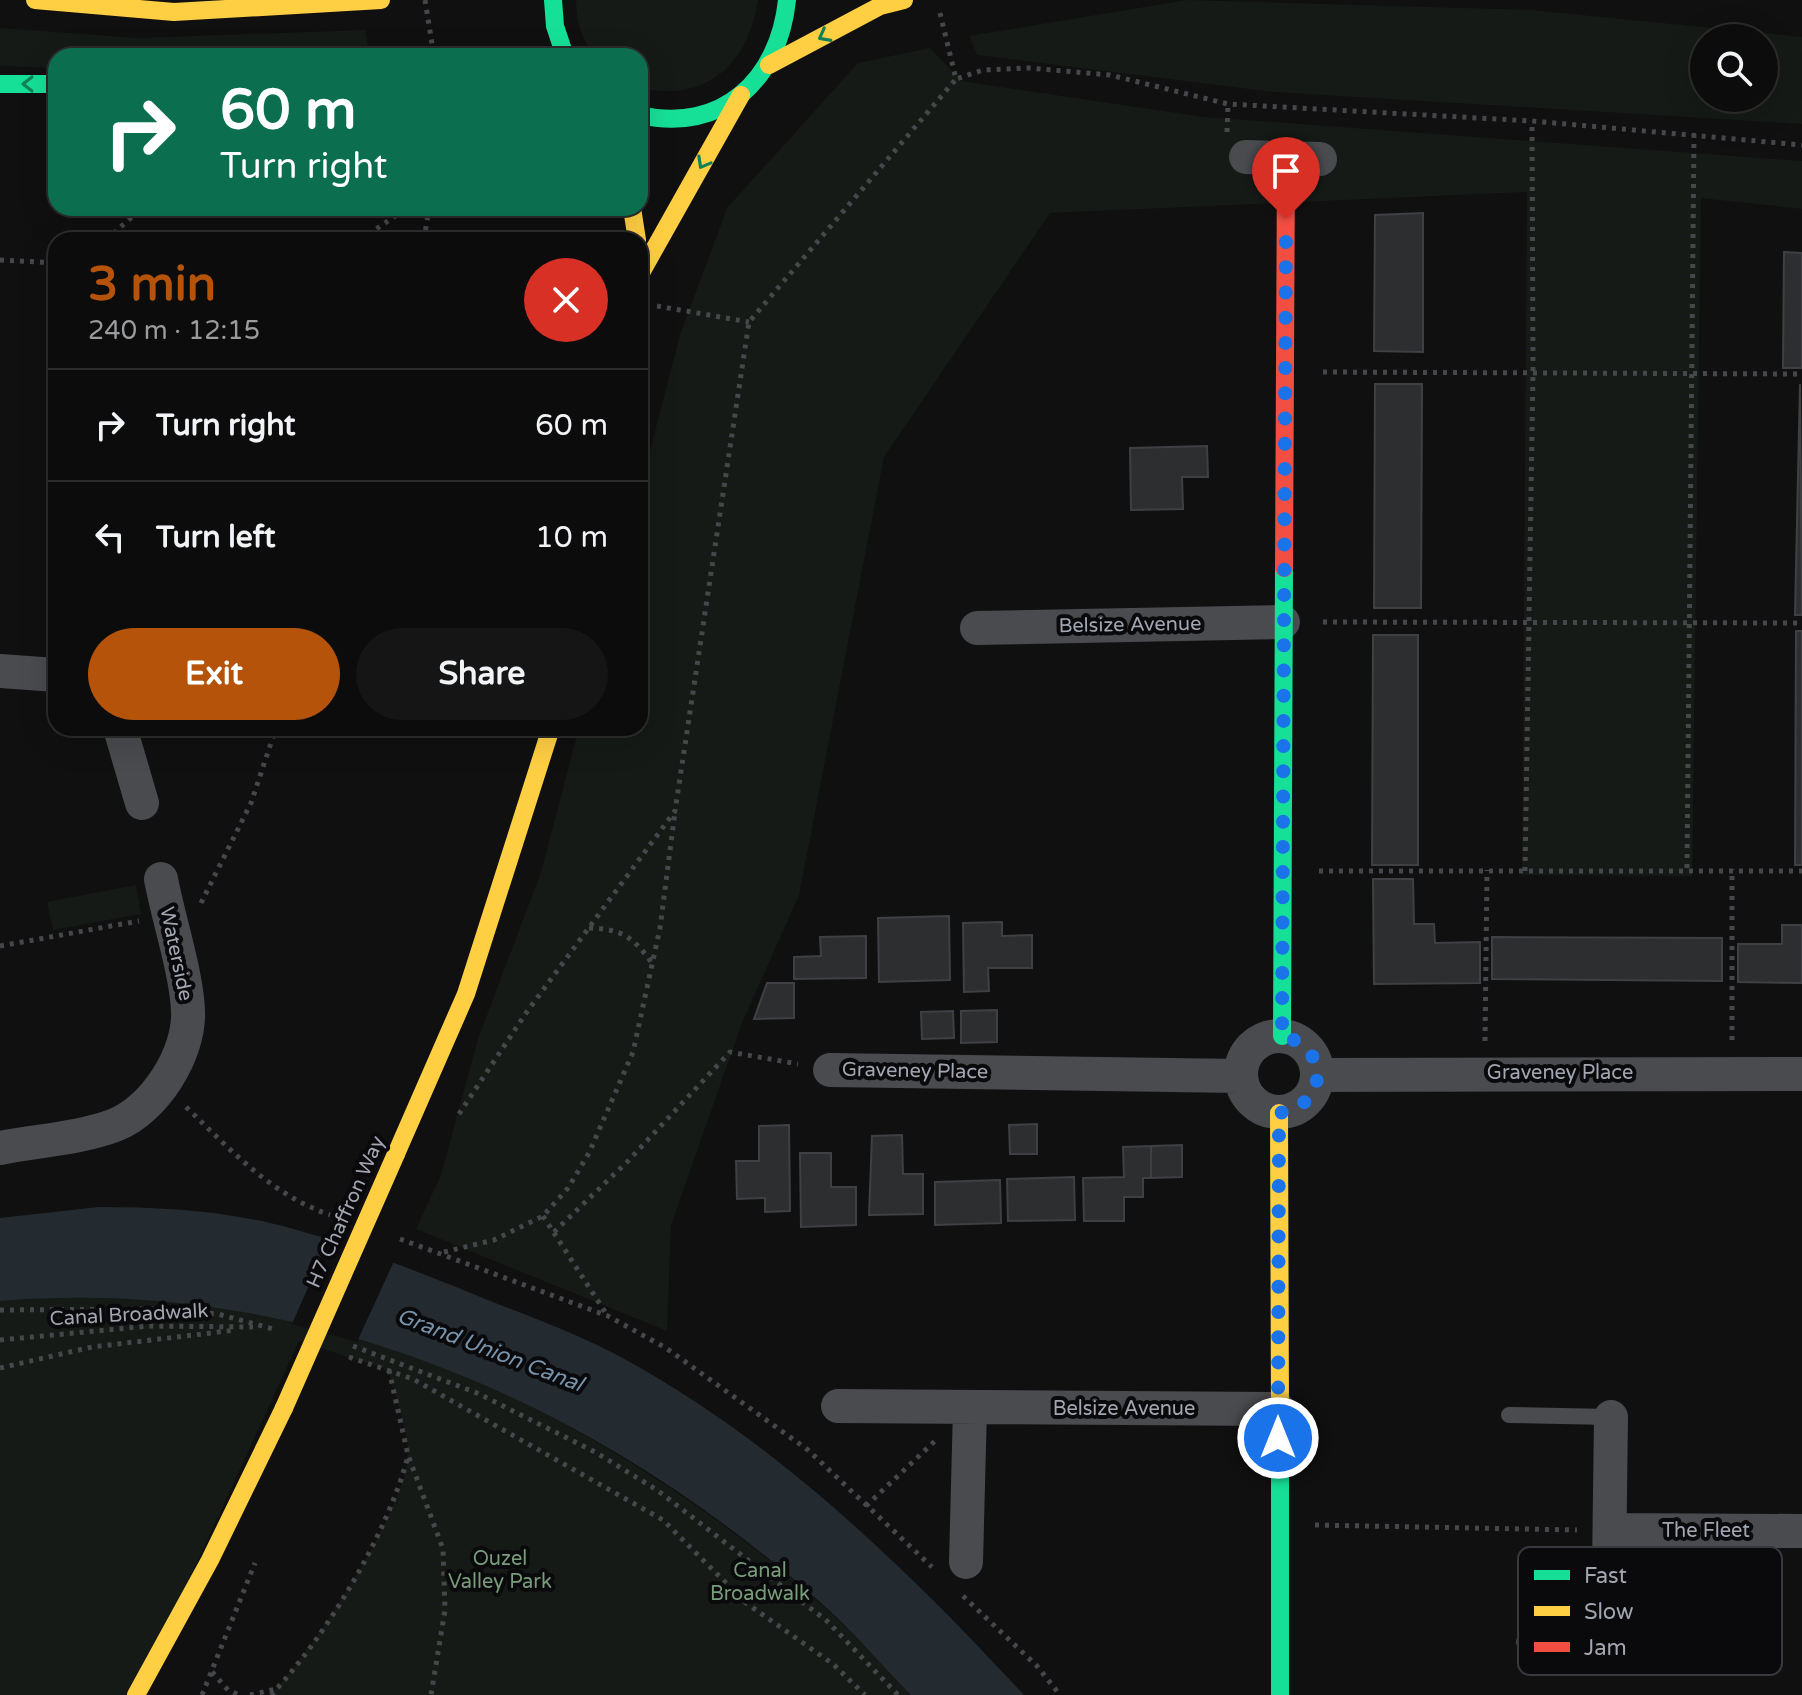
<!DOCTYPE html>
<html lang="en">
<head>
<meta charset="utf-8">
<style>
	:root { --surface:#0c0c0c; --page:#151515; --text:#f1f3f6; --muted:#9a9b9d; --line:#2c2c2d; --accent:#b45309 }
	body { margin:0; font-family:"Varela Round",sans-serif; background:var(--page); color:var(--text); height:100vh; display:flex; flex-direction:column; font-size:30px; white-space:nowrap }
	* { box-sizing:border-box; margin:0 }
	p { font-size:26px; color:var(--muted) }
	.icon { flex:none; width:44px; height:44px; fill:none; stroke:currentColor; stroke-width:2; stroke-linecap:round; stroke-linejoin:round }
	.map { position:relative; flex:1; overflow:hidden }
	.drawer { position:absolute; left:48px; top:232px; width:600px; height:504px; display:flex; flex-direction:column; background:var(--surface); border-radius:24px; box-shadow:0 8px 32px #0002,0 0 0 2px var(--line) }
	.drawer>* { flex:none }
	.guide { position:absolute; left:48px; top:48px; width:600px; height:168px; border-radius:24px; box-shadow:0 8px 32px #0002,0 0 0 2px var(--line); background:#0b6e4f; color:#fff; overflow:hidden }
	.controls { position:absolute; left:1690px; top:24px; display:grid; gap:16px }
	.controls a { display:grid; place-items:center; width:88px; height:88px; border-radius:50%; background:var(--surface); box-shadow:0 8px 32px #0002,0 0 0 2px var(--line); font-size:40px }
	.pin { position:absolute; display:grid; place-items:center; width:68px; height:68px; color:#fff; margin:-82px -34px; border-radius:50% 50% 50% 0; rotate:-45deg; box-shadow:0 0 8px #0007 }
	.pin .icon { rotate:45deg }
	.me { position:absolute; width:88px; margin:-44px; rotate:0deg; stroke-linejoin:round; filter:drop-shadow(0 0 6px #0008) }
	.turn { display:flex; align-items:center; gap:28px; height:168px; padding:0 40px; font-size:36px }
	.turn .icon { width:104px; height:104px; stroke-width:2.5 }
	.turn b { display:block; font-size:56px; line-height:68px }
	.round { display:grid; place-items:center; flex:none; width:84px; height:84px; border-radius:42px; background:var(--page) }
	.head { display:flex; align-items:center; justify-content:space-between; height:136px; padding:0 40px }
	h1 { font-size:48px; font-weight:700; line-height:60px; color:var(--accent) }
	.action { display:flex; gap:16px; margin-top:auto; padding:16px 40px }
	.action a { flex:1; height:92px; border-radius:48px; background:var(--accent); color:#fff; font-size:32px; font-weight:700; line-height:92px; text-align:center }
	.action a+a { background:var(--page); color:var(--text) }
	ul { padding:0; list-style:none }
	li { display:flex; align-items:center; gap:24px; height:112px; padding:0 40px; border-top:2px solid var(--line) }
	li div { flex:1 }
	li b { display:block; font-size:30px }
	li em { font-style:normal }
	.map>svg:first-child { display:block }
	.green { fill:#151a16; fill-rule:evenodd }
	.water { fill:#242b30 }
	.pier { fill:#101010 }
	.building { fill:#2d2e30; stroke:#3f4044; stroke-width:2 }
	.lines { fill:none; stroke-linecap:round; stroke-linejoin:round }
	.path { stroke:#46474a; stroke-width:5; stroke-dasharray:4 6; stroke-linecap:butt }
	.lane { stroke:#4a4b4f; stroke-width:16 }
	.street { stroke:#4a4b4f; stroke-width:34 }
	.fast { stroke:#16e098; stroke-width:18 }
	.slow { stroke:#ffcf43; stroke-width:18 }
	.jam { stroke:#f24e42; stroke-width:18 }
	.slow-bridge { stroke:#ffcf43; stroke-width:18 }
	.oneway { stroke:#118059 }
	.route { stroke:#1a73e8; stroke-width:14; stroke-dasharray:0 25.2 }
	.labels { text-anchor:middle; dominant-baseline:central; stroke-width:8; stroke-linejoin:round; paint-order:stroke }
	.street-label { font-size:20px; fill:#a1a6b1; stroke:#0a0a0c }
	.park-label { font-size:20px; fill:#789c7a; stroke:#0a0a0c }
	.water-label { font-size:22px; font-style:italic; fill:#7894ac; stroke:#0a0a0c }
	.key { fill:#0a0a0c; stroke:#37393e; stroke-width:2 }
	.key-label { font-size:22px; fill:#a1a6b1 }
</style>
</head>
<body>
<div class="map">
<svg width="1802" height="1695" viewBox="0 0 1802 1695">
	<rect width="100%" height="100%" fill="#101010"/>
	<path class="green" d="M576 0H758C748 64 707 103 640 88V56H595C582 40 576 21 576 0Z
		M1187 0 1531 10 1802 37V124L1275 92 977 55 969 36ZM1704 38H1764V98H1704Z
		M0 28 138 38 365 30 370 55 56 56V68L0 66Z
		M930 48 961 81 1204 117 1802 161V209L1701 198 1692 876 1522 875 1527 192 1050 213 884 457 799 895 742 1023 671 1225 667 1331 416 1229 441 1175 478 1039 541 872 579 728H640V489L680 335 727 208 858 63Z
		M136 885 141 914 53 930 47 902Z
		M57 1297C128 1298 198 1302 268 1314 468 1350 682 1478 830 1612 859 1638 884 1668 911 1695H271C309 1655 407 1508 408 1455 409 1432 394 1394 388 1370L299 1341 136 1695H0V1301Z"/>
	<path class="water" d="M99 1207C162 1207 229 1211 290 1228 349 1244 405 1267 461 1289 516 1312 576 1332 628 1361 780 1445 907 1569 1024 1695H911C884 1668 859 1638 831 1612 604 1406 311 1275 0 1301V1218Z"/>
	<path class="pier" d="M330 1237 395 1259 357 1342 292 1324Z"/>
	<path class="building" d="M1423 213V352L1374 351 1375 215Z
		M1784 252 1802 253V368H1783Z
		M1375 384H1422L1421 608H1374Z
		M1800 384 1802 615H1795Z
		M1207 446 1208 477H1182L1183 509 1131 510 1130 448Z
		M1796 631H1802V865H1795Z
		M1373 635H1418V865H1372Z
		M1373 879H1413L1414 924H1434L1435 943 1480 942V983L1374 984Z
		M949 916 950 980 879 982 878 918Z
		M1002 922V936L1032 935V968H988L989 991 964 992 963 923Z
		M1782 925H1802V983L1738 982V944H1782Z
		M866 936V978L794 979V957L821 956 820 937Z
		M1492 937 1722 938V981L1492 979Z
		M767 983H794V1018L754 1019Z
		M997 1010V1042L961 1043V1011Z
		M953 1011 954 1038 922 1039 921 1012Z
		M1037 1124V1154H1010L1009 1125Z
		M789 1125 790 1211 765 1212V1198L737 1199 736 1161H759V1126Z
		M902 1135 903 1174H923V1214L869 1215 872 1136Z
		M1182 1145V1177L1151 1178V1146Z
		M1151 1146V1178H1143V1197H1124V1221H1084L1083 1178 1124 1177 1123 1147Z
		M800 1153H831V1187H856V1225L801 1227Z
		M1074 1177 1075 1220 1008 1221 1007 1179Z
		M1000 1180 1001 1223 935 1225V1182Z"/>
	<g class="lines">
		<path class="path" d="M425 0 434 56
			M940 13 956 79 983 70 1029 68 1110 75 1228 104 1532 121 1802 145
			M1227 132 1228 104
			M106 240 142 208
			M360 240 407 208
			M424 240 429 208
			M0 260 56 263
			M657 306 749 322
			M1323 372 1802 374
			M1323 622 1802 623
			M1687 868 1694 134
			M1319 871H1802
			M1525 871 1533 371 1532 121
			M201 903 251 803 276 728
			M589 928C622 929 633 937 652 963
			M0 946 139 921
			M1732 1040V869
			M1485 1041 1487 870
			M186 1107C231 1150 270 1194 330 1215
			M459 1114 526 1013 675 811 749 322 956 79
			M543 1216 607 1315
			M554 1232 627 1162 730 1052 798 1064
			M400 1239 608 1316 666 1348 808 1450 932 1567
			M444 1252 494 1240 543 1216 568 1188 589 1153 633 1052 660 928 675 812
			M0 1310 158 1309 218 1314 277 1330
			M0 1340 149 1326 253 1327
			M353 1346 477 1393 595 1452 657 1490 827 1621 898 1695
			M349 1357 413 1379 663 1520 746 1603 833 1664 865 1695
			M0 1368 92 1347 236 1330
			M389 1370 408 1455 443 1549 445 1610 431 1695
			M866 1506 935 1441
			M1315 1525 1577 1530
			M963 1596 1037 1666 1060 1695
			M212 1672 228 1690 239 1695
			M202 1695 255 1563
			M250 1695 276 1689
			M271 1695C326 1637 388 1533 408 1456"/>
		<path class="lane" d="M1509 1415 1611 1417
			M1524 1642 1608 1644"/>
		<path class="street" d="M1246 157 1320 159
			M977 628 1283 622
			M0 671 56 675
			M120 728 142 803
			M1241 1074a38 38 0 1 1 76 0a38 38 0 1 1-76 0Z
			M830 1070 1240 1076
			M1317 1075 1802 1074
			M0 1148C35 1141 82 1138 115 1125 154 1110 190 1054 188 1011 187 975 168 917 161 879
			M838 1406 1278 1409
			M1610 1530 1802 1531
			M966 1562 970 1408
			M1608 1644 1611 1417"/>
		<path class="fast" d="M553 0 555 26 565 56
			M0 84H56
			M640 115C722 134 779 79 787 0
			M1282 1036 1284 568
			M1280 1414V1695"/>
		<path class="slow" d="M35 0 174 12 381 0
			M769 65 880 6 904 0
			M632 208 637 240
			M642 271 741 95
			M1279 1113 1280 1414
			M396 1154 466 994 551 728
			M136 1695 210 1560 284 1408"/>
		<path class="jam" d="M1284 568 1286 158"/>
		<path class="slow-bridge" d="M284 1408 396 1154"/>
	</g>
	<defs><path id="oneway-chevron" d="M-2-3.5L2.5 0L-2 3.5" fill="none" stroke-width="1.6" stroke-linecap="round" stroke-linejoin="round" transform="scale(2)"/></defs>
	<g class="oneway">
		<use href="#oneway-chevron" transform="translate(824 36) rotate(152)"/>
		<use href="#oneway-chevron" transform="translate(28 84) rotate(-180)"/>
		<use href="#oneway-chevron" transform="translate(703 163) rotate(119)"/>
	</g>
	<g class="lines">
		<path class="route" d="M1278 1438 1279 1113C1328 1106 1331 1047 1282 1036L1286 219"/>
	</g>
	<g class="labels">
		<g class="street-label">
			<text transform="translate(1130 625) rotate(-1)">Belsize Avenue</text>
			<text transform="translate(176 954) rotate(78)">Waterside</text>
			<text transform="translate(915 1071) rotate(1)">Graveney Place</text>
			<text x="1560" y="1073">Graveney Place</text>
			<text transform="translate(346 1212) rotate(-66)">H7 Chaffron Way</text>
			<text transform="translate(129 1315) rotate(-3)">Canal Broadwalk</text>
			<text x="1124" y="1409">Belsize Avenue</text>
			<text x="1706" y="1531">The Fleet</text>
		</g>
		<g class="park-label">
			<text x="500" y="1559">Ouzel<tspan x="500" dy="23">Valley Park</tspan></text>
			<text x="760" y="1571">Canal<tspan x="760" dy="23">Broadwalk</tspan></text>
		</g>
		<g class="water-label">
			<text transform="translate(490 1350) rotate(21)">Grand Union Canal</text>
		</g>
	</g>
	<rect x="1518" y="1547" width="264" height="128" rx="12" class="key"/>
	<rect x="1534" y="1570" width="36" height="10" fill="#16e098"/>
	<rect x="1534" y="1606" width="36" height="10" fill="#ffcf43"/>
	<rect x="1534" y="1642" width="36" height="10" fill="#f24e42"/>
	<g class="key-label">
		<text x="1584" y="1583">Fast</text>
		<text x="1584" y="1619">Slow</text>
		<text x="1584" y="1655">Jam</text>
	</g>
</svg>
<div class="controls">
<a><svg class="icon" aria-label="search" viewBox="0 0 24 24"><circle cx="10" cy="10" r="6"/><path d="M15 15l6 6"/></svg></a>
</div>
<div class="pin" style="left:1286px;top:219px;background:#d93025"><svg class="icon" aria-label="arrive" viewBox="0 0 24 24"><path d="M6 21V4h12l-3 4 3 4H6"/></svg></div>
<svg class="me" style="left:1278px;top:1438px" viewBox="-20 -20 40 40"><circle r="17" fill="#1a73e8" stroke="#fff" stroke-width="3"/><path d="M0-11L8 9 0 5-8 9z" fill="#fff"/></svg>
<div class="guide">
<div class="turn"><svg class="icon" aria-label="right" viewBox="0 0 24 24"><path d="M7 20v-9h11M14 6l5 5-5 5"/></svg><div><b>60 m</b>Turn right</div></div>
</div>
<section class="drawer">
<div class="head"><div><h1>3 min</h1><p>240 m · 12:15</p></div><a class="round" style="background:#d93025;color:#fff"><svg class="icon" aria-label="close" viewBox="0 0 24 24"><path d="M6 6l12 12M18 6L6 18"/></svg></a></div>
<ul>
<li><svg class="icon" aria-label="right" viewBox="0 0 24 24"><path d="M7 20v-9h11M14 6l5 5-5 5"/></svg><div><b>Turn right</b></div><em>60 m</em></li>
<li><svg class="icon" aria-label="left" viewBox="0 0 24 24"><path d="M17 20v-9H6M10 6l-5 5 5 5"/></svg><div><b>Turn left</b></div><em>10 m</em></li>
</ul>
<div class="action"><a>Exit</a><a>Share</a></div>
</section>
</div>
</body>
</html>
